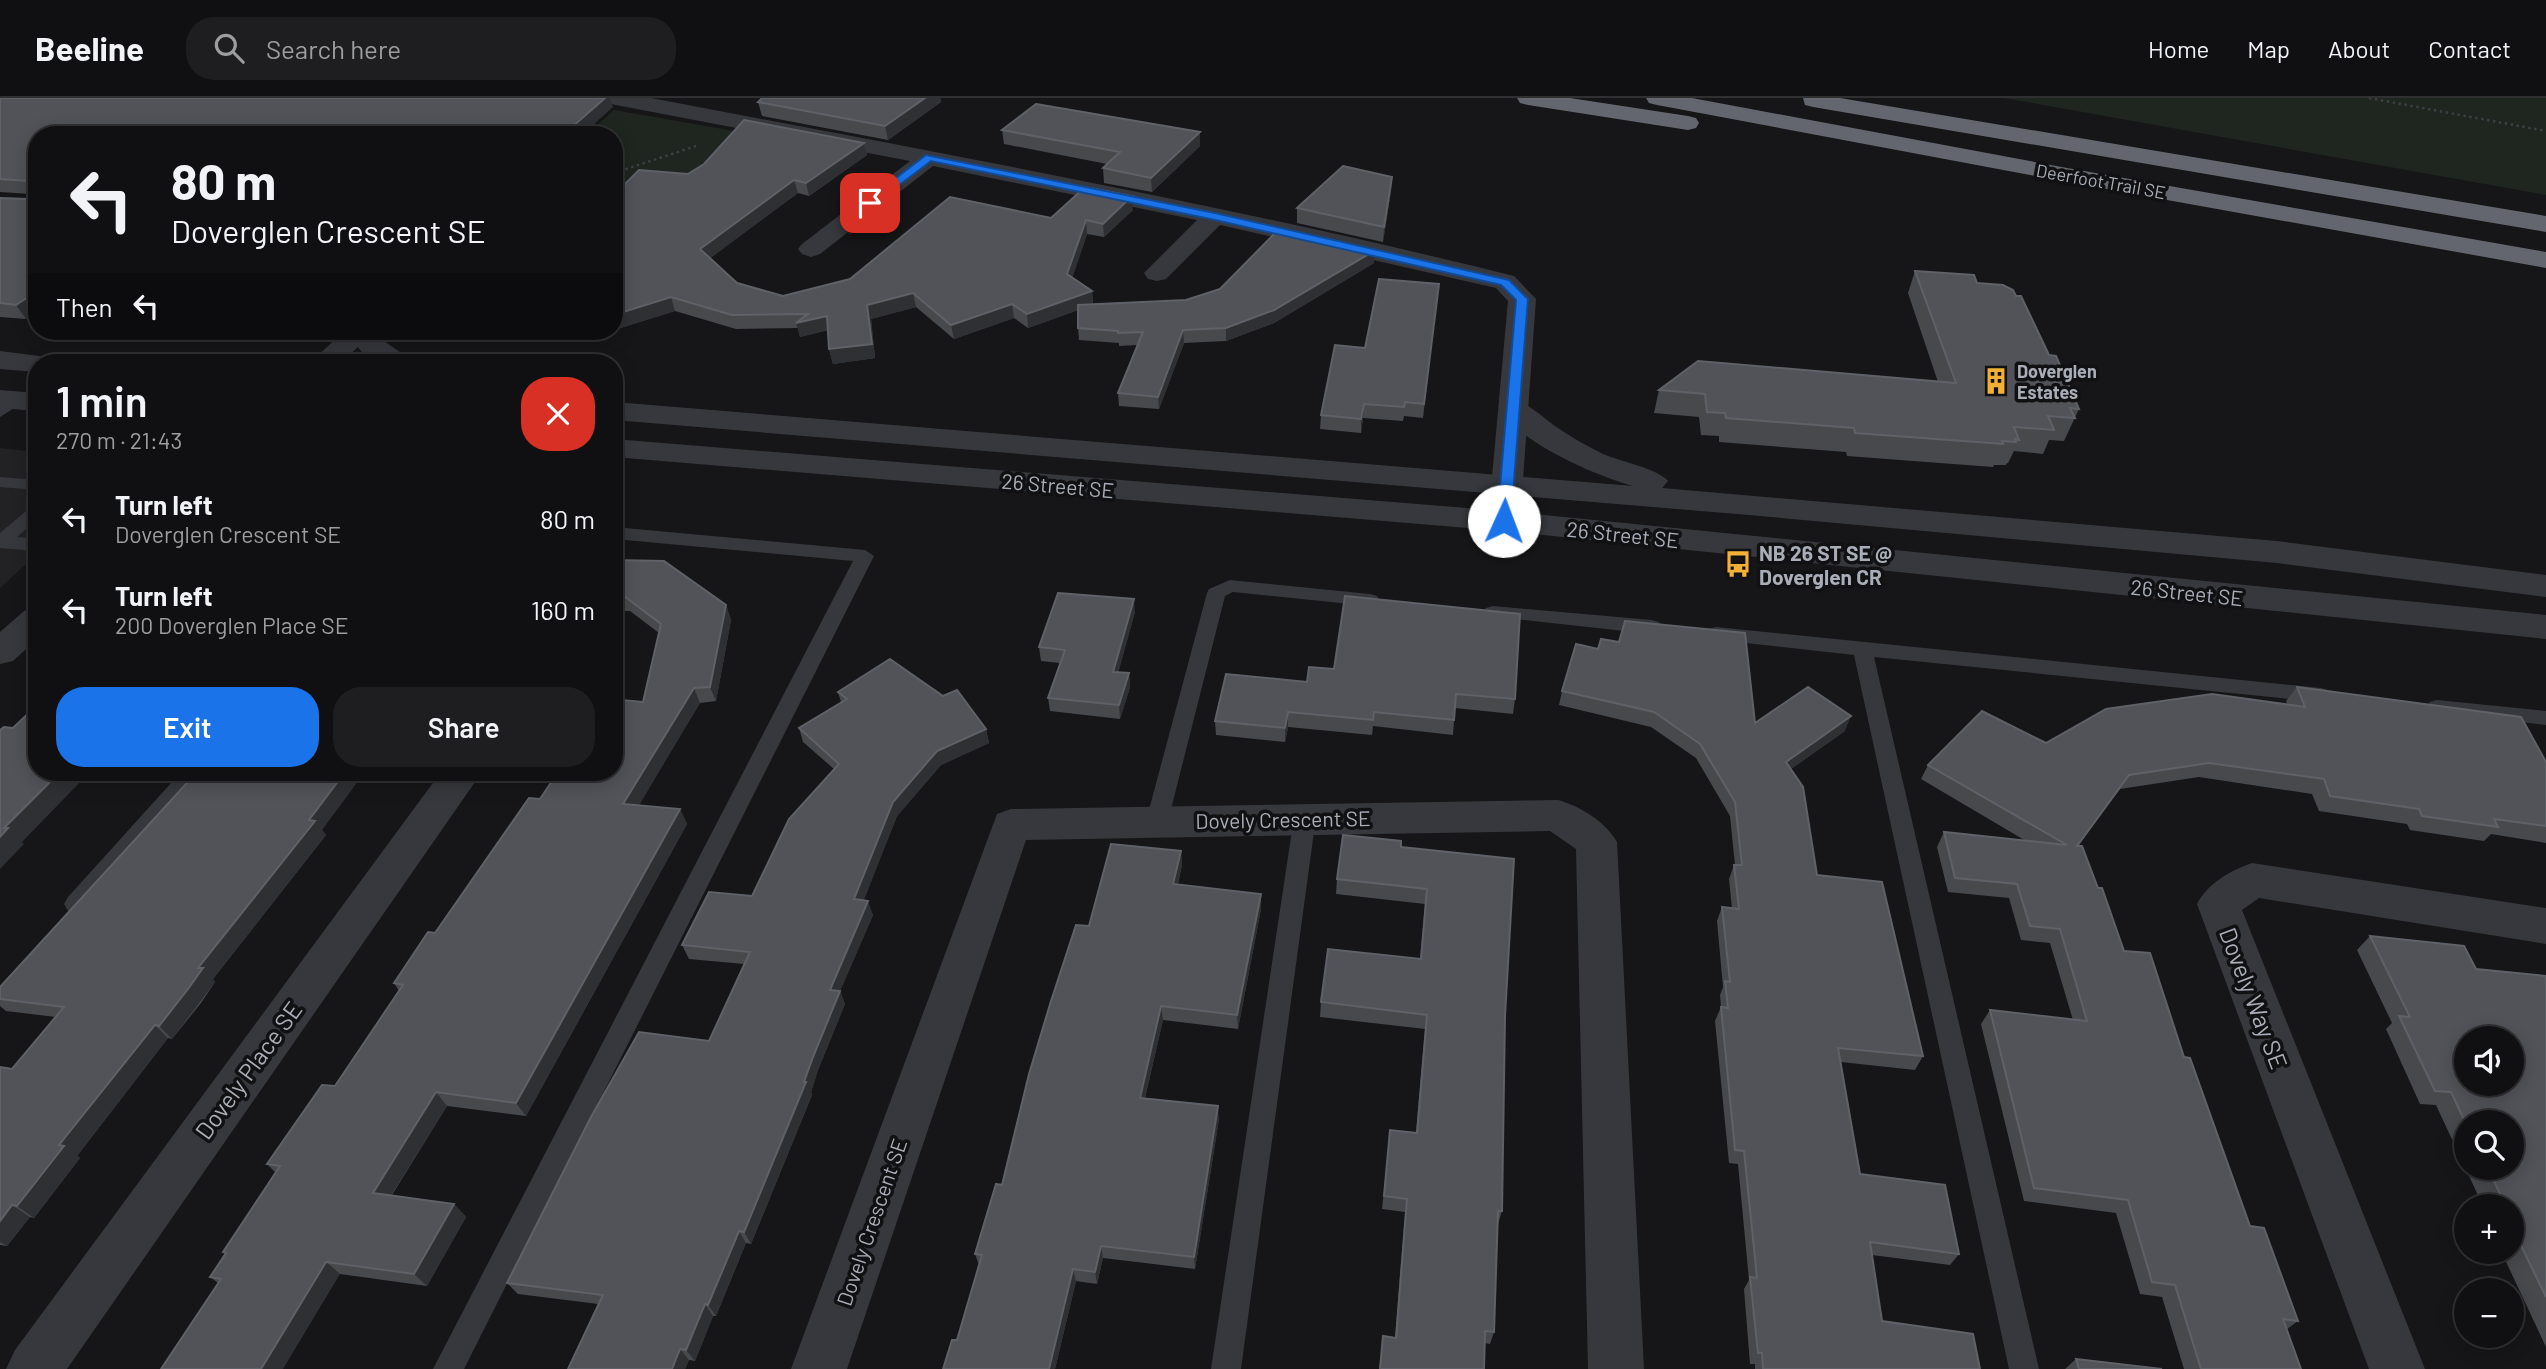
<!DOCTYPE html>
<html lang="en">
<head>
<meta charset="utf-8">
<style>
	:root { --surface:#101012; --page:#1e1e20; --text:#f1f3f6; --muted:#9c9d9f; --line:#303032; --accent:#1a73e8 }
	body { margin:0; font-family:Barlow,sans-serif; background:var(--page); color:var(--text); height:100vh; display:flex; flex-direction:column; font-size:26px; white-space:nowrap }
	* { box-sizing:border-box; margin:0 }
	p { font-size:23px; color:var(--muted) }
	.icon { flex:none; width:38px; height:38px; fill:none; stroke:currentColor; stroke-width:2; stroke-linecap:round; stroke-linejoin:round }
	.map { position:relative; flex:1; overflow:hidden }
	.details { position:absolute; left:28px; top:256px; width:595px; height:427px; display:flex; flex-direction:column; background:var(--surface); border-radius:28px; box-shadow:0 4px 18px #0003,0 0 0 2px var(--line) }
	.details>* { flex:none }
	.banner { position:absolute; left:28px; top:28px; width:595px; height:214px; border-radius:28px; box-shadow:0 4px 18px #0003,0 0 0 2px var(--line); background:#101012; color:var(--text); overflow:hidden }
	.controls { position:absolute; left:2454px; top:928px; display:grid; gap:14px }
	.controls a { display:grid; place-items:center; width:70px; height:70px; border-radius:50%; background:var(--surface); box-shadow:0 4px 18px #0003,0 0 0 2px var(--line); font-size:35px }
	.pin { position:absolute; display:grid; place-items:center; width:60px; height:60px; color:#fff; margin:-30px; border-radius:14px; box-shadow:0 4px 10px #0006 }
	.me { position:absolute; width:77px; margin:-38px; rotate:2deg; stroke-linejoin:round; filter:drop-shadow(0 0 5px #0008) }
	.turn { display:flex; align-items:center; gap:24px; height:147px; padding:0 28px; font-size:32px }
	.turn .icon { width:91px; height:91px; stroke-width:2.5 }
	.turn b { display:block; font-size:49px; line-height:60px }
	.then { display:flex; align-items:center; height:66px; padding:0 28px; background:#0003; gap:14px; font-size:26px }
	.round { display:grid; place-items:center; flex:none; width:74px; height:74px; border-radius:28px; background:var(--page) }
	.overview { display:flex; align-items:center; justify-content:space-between; height:119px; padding:0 28px }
	h1 { font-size:42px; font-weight:600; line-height:52px }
	.action { display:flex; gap:14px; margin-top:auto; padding:14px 28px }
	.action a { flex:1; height:80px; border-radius:28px; background:var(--accent); color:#fff; font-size:28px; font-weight:600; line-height:80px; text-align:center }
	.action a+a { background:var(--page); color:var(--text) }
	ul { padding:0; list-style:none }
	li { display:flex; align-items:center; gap:21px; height:91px; padding:0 28px }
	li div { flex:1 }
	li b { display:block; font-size:26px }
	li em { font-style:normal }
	header { display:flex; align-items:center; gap:42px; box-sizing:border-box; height:98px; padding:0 35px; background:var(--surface); border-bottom:2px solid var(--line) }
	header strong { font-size:33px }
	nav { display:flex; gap:38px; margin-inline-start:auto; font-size:24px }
	.search { width:490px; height:63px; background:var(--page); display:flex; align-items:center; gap:18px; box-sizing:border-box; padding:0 24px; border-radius:28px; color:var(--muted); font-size:26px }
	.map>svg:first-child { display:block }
	.built { fill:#222225 }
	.green { fill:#1e261f }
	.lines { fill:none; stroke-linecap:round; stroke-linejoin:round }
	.path { stroke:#3d3f44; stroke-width:2.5; stroke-dasharray:2.5 3.5; stroke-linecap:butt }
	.service { fill:#37383d; fill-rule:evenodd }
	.minor { fill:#37383d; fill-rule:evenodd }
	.tertiary { fill:#37383d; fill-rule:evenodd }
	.motorway { fill:#63666e; fill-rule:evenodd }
	.wall { fill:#47494d; fill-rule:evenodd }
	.shaded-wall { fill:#2f3033 }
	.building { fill:#525359; stroke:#5f6168; stroke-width:2; fill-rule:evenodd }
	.route { fill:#1a73e8; stroke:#114b97; stroke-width:2 }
	.labels { text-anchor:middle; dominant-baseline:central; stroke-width:7; stroke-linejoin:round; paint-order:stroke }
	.far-street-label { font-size:18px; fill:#a8adb8; stroke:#111113 }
	.far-poi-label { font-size:18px; font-weight:bold; fill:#a8adb8; stroke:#111113; text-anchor:start }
	.street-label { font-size:21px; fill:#a8adb8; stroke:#111113 }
	.poi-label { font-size:21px; font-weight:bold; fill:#a8adb8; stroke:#111113; text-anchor:start }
	.near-street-label { font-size:24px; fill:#a8adb8; stroke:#111113 }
</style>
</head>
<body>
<header>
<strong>Beeline</strong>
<div class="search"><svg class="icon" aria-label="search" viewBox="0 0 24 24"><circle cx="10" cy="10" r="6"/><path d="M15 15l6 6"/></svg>Search here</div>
<nav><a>Home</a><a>Map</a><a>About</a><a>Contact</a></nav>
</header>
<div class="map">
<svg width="2546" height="1271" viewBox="0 0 2546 1271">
	<rect width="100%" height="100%" fill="#161618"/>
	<path class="built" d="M0 350 37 354V456L0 490Z"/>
	<path class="green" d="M2004 0H2546V97Z
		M614 12 746 35 693 91 614 86V37H586Z"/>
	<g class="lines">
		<path class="path" d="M2369 0 2546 33
			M614 75 699 47"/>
		<path class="service" d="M16 297 24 302 22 305 0 319V306Z
			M0 379 37 382V392L0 389Z
			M37 408V422L17 439 37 441V453L0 450V435L31 409Z
			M614 429 865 452 874 458 464 1271H433L853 463 614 441Z
			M1230 482 1370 496 1377 498 1380 502 1377 506 1370 508 1233 494 1225 498 1168 723 1165 729 1157 731 1149 729 1146 723 1207 495 1209 491Z
			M1493 508 1652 522 1659 524 1662 529 1659 534 1652 536 1486 518 1483 514 1486 510Z
			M1716 529 2321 590 2328 592 2331 597 2328 602 2321 604 1874 559 2039 1271H2009L1854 557 1709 541 1706 536 1709 531Z
			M2437 602 2546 613V627L2430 614 2427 609 2430 604Z
			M181 674H204L84 813 76 815 68 813 64 806 68 799Z
			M1305 711 1313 713 1316 719 1241 1271H1211L1294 719 1297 713Z"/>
		<path class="minor" d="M605 0H651C939 55 1229 107 1514 178L1536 201 1520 423 1516 430 1504 433 1492 430 1488 423 1508 203 1496 190 1220 127 1166 181 1157 183 1148 181 1144 175 1197 122 933 68 820 156 811 159 802 156 798 151 802 146 910 63 616 7 608 5Z
			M344 233H375L342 264H311Z
			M37 509V541L13 563 0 566V534L24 513Z
			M441 674H482L67 1271H6L15 1252Z
			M1558 702C1580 708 1606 724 1617 744L1644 1271H1588L1576 751 1550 733 1026 742 847 1271H791L997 716 1011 711Z
			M2252 765 2546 810V846L2259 800 2242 812 2425 1271H2369L2197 806C2207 786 2231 772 2252 765Z"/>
		<path class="tertiary" d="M347 233H375C384 247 401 251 410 264 374 266 367 266 347 233Z
			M0 253 47 259 51 264H37V274L0 271Z
			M0 292 37 295V313L0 310Z
			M1514 302C1530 306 1542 319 1555 328 1571 339 1587 348 1603 356 1619 363 1659 371 1668 383L1662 390 2277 443 2546 477V499L2277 465 1749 417 614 322V304L1633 388C1592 376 1523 346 1499 311L1503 305Z
			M614 341 1504 413 2546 517V541L1504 433 614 359Z"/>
		<path class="motorway" d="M1517 0H1570L1688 18 1696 20 1699 25 1696 30 1688 32 1528 7 1520 5Z
			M1646 0H1692L2067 70 2546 154V170L2067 84 1657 7 1649 5Z
			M1803 0H1840L2546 118V134L1813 9 1805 7Z"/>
	</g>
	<path class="wall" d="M0 0 613 9 37 37 26 221 0 219V100L28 101 31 98V96L0 94Z
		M758 4H941L888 42 762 18Z
		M1002 32 1200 34V48L1152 94 1104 85 1103 70 1107 66 1004 46Z
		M864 45 867 57 809 98 798 95 710 160 737 185 783 198 850 181 1051 120 1133 112 1104 139 1087 136 1072 180 1092 193 1093 206 1186 202 1374 153V165L1274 225 1226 243 1184 245 1159 311 1119 308 1118 295 1138 247 1119 248V245L1079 242 1078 230V212L1028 230 1014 220 954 241 916 209 871 221 875 260 833 266 829 251 828 232 800 239 798 230 736 231 675 213 614 232 688 76Z
		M1392 79 1391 93 1383 144 1297 125V110Z
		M1915 173 1977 185 2049 257 2079 311 2064 343 2049 342 2043 356 2014 353 2008 365H2007L2006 367H1994L1993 369 1847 358 1846 354 1719 344V338L1701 337 1699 319 1654 315 1659 292 1938 284 1908 195Z
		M1439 186 1423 320 1404 318 1403 323 1363 320 1361 335 1320 331 1321 317 1365 250Z
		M185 233H307L296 243Z
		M464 233H528L524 237Z
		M614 462 726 507 731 522 716 603 700 605 638 707 680 711 687 726 526 1018 447 1008 392 1097 454 1106 466 1119 427 1188 340 1176 218 1185 210 1179 225 1156 223 1154 276 1075 267 1066 335 988 399 893 394 885 435 835 540 701 614 674 643 604 659 535 630 513H614Z
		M1135 514 1118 574 1129 575 1130 589 1120 621 1050 613 1048 600 1060 565 1041 563 1039 549Z
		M1307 584 1515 601 1513 616 1455 610 1453 637 1373 628 1372 637 1288 629 1285 644 1216 637 1215 623Z
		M2297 589 2546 664V745L2491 736 2484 743 2410 732 2407 726 2319 713 2312 696 2199 679 2120 691 2078 748 2098 790 2124 853 2184 959 2250 1128 2298 1223 2287 1231 2301 1271H2184L2162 1199 2140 1196 2116 1115 2024 1103 1981 926 1990 912 2073 922 2050 845 2021 842 2009 800 1948 794 1937 749 1944 734 2026 743 1921 681 1928 667 2046 645 2287 606 2286 603Z
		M1562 593 1755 625 1845 633 1791 671 1817 777 1923 958 1915 972 1841 964 1860 1076 1959 1156 1950 1167 1872 1157 1882 1223 1980 1271H1755V1266H1750L1744 1191 1749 1182 1738 1066 1729 1065 1715 923 1721 909 1720 897 1723 889 1717 823 1722 809 1732 811 1729 781 1734 767H1735L1730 718 1696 660 1651 629 1559 607Z
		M838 594 986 631 989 645 941 667 897 718 863 803 873 817 840 893 845 906 818 972 811 994 812 997 751 1146 746 1145 716 1218H713L695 1263 689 1262 685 1271H568L598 1206 518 1196 507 1185 709 943 744 866 689 861 682 847 752 798 834 671 803 644 799 630 841 604Z
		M322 732 326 737 213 881 215 884 201 905 172 941 168 940 77 1058 80 1060 34 1120 30 1119 7 1148 0 1147V969L12 971 56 919 6 913 0 908V889Z
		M1401 749 1505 918 1502 1113 1498 1126H1497L1494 1234 1490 1246 1484 1245V1271H1379L1383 1238 1395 1240 1405 1114 1382 1111 1390 1032 1416 1035 1425 931 1320 919 1321 904 1420 861 1425 806 1336 796 1337 781Z
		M1181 753 1182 767 1178 786 1261 796V811L1238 931 1163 922 1145 1000 1219 1021 1195 1171 1103 1160 1097 1186 1076 1183 1055 1271H943L957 1242 979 1167 975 1156 1002 1087 1089 828Z
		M2370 838 2476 871 2546 878V1249L2501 1153H2511V1108H2483L2436 1007 2420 1006 2386 931 2392 925 2357 852ZM2466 1024 2511 1069H2466Z
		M2076 1261 2162 1271H2065Z"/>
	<path class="shaded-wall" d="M605 0H610L613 9 582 37H563Z
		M925 0H941V4L888 42 885 28Z
		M1200 34V48L1152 94 1151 80Z
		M864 45 867 57 809 98 806 85Z
		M1392 79 1391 93 1383 144 1384 129Z
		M794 82 798 95 704 165 700 151Z
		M1132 98 1133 112 1104 139 1103 126Z
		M1086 122 1087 136 1069 190 1067 176Z
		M1374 153V165L1274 225 1226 243V230Z
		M37 193V214L26 221 16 207Z
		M1092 193 1093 207 1028 230 1027 216Z
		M913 195 916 209 871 221 875 260 833 266 829 251 867 207Z
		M671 199 675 213 614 232V217Z
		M1012 206 1014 220 954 241 951 227Z
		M827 218 830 231 800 239 796 225Z
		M1183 232 1184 245 1159 311 1158 299Z
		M290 233H307L296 243Z
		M1364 306 1363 320 1361 335V321Z
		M1134 501 1135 514 1115 587 1113 574Z
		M726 507 731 522 716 603 710 589Z
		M1129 575 1130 589 1120 621 1119 607Z
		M694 590 700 605 631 721 623 706Z
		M1288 614V629L1285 644V630Z
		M1851 618 1845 633 1781 678 1786 664Z
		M986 631 989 645 941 667 897 718 859 815 854 801 893 704 937 653Z
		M60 674H90L22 744 24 746 0 771V739L4 730Z
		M345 674H365L322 732 326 737 213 881 215 884 172 941 159 928 198 870Z
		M2129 677 2120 691 2068 762 2077 748Z
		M680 711 687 726 526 1018 516 1005Z
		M1181 753 1182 767 1174 800 1173 786Z
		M1261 796V811L1238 931 1237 917Z
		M868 803 873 817 840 893 845 906 818 972 811 994 812 997 751 1146 744 1134 804 984 830 892Z
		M1161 908 1163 922 1142 1013 1140 1000Z
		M155 927 168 940 77 1058 80 1060 34 1120 17 1108 59 1047Z
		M436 994 447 1008 385 1107 373 1095Z
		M1218 1008 1219 1021 1195 1171 1194 1159Z
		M454 1106 466 1119 427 1188 414 1176Z
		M12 1107 30 1119 7 1148 0 1144V1123Z
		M739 1133 746 1145 716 1218 708 1207Z
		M1101 1148 1103 1160 1097 1186 1095 1174Z
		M326 1164 340 1176 283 1271H261Z
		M1073 1171 1076 1183 1055 1271H1049Z
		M705 1206 713 1218 695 1263 686 1252Z
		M680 1251 689 1262 685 1271H672Z"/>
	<path class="building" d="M0 0H605L563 37H37V193L16 207 0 205V100L28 101 31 98 30 83 0 81Z
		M762 0H925L885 28 758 4Z
		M1036 6 1200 34 1151 80 1103 70 1120 54 1002 32Z
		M744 22 864 45 806 85 794 82 700 151 737 185 783 198 850 181 950 99 1051 120 1085 89 1132 98 1103 126 1086 122 1067 176 1092 193 1027 216 1012 206 951 227 913 195 867 207 872 246 829 251 827 218 796 225 808 216 732 217 671 199 614 217V97L639 72 688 76 704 66Z
		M1343 68 1392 79 1384 129 1297 110Z
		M1279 131 1374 153 1274 212 1226 230 1183 232 1158 299 1118 295 1143 234 1118 235V233L1078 230V207L1186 202 1220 191Z
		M1915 173 1974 177 1977 185 2003 187 2013 192 2016 198H2021L2049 257 2056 258 2079 311 2070 310 2075 320 2048 318 2054 332 2014 329 2019 342 2015 341 2016 344 2002 343 2003 346 1855 335 1854 330 1726 320 1725 315 1707 314 1705 296 1659 292 1698 263 1956 285Z
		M1379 181 1439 186 1424 306 1405 304 1404 309 1364 306 1361 321 1321 317 1335 247 1365 250Z
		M614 462 664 463 726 507 710 589 694 590 623 706 680 711 516 1005 436 994 373 1095 454 1106 414 1176 326 1164 261 1271H161L221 1181 210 1179 226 1155 223 1154 280 1068 267 1066 322 987 335 988 403 887 394 885 428 834 435 835 529 700 540 701 558 674H614V613L622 602 643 604 661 526 624 498H614Z
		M1058 495 1134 501 1113 574 1129 575 1119 607 1048 600 1065 552 1039 549Z
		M1345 498 1520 516 1515 601 1456 596 1454 622 1374 614 1373 622 1288 614 1285 630 1215 623 1226 576 1307 584 1309 569 1334 571Z
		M1625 523 1745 535 1755 625 1808 589 1851 618 1786 664 1803 689 1817 777 1882 784 1923 958 1838 950 1860 1076 1945 1087 1959 1156 1870 1144 1882 1223 1973 1236 1980 1271H1763L1762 1255H1758L1750 1179 1757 1180 1744 1053 1735 1052 1721 909 1728 910 1725 883 1730 884 1722 809 1739 811 1734 767H1742L1735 704 1700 646 1654 614 1562 593 1576 546 1598 551 1601 541 1619 544Z
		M890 561 943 598 957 592 986 631 937 653 893 704 854 801 868 803 830 892 840 893 813 959 804 984H806L744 1134 739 1133 708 1207 705 1206 686 1252 680 1251 672 1271H568L603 1197 507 1185 591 1019 639 934 709 943 750 854 682 847 709 794 752 798 789 721 839 666 799 630 847 601 838 594Z
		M2297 589 2521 619 2546 664V728L2494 721 2498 729 2422 718 2419 711 2330 698 2324 681 2209 665 2129 677 2077 748H2082L2098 790H2102L2124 853 2150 855 2184 959 2190 960 2250 1128 2264 1130 2298 1223 2283 1221 2301 1271H2201L2175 1187 2152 1184 2128 1102 2034 1090 1990 912 2087 923 2060 831 2030 828 2017 786 1955 780 1944 734 2067 747 1928 667 1982 613 2046 645 2106 611 2212 596 2305 609Z
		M37 607V674H60L4 730H8L0 739V632L4 629 13 630Z
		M197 674H345L309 722 315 723 198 870H203L188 891 159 928 155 927 59 1047 64 1048 17 1108 12 1107 0 1123V969L12 971 64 909 0 901V889Z
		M1343 737 1401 743V749L1514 761 1505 918 1502 1113H1498L1494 1234 1485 1233 1484 1271H1380L1383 1238 1396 1240 1407 1101 1384 1098 1390 1032 1417 1035 1427 917 1321 904 1328 851 1421 861 1427 791 1337 781Z
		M1111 746 1181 753 1173 786 1261 796 1237 917 1161 908 1140 1000 1218 1008 1194 1159 1101 1148 1095 1174 1073 1171 1049 1271H943L952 1242H957L982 1157 975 1156 996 1086 1002 1087 1029 976 1051 903 1076 827 1089 828Z
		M2370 838 2464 848 2476 871 2546 878V1199L2511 1127V1108H2506L2487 1069H2511V1024H2466V1026L2451 994 2435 993 2399 918 2410 919ZM2466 940H2511V985H2466Z
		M2076 1261 2162 1271H2079Z"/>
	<path class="route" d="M926 57 1215 115 1509 182 1528 201 1511 423 1504 428 1497 423 1516 202 1501 187 1215 122 931 63 873 107H866V103Z"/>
	<defs>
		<symbol id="building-bare" viewBox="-9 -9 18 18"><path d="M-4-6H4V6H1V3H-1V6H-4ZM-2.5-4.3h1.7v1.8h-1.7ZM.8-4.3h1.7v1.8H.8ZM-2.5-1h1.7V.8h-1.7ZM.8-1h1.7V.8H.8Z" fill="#f2b134" stroke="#111113" stroke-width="2.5" paint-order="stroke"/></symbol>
		<symbol id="bus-bare" viewBox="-9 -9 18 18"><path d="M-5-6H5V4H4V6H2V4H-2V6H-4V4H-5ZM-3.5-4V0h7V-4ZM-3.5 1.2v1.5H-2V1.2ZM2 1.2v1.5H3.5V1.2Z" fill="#f2b134" stroke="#111113" stroke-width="2.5" paint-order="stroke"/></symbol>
	</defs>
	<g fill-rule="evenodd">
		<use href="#building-bare" x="1977" y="264" width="38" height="38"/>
		<use href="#bus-bare" x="1719" y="447" width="38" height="38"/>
	</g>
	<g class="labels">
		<g class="far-street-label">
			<text transform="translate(2101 83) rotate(10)">Deerfoot Trail SE</text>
		</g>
		<g class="far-poi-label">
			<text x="2017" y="273">Doverglen<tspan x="2017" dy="21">Estates</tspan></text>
		</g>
		<g class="street-label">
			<text transform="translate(1058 387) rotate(5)">26 Street SE</text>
			<text transform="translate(1623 436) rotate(6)">26 Street SE</text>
			<text transform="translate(2187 494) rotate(6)">26 Street SE</text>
			<text transform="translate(1283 721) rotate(-1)">Dovely Crescent SE</text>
			<text transform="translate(871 1124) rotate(-71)">Dovely Crescent SE</text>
		</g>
		<g class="poi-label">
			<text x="1759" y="454">NB 26 ST SE @<tspan x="1759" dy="24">Doverglen CR</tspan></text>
		</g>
		<g class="near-street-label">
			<text transform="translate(2254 900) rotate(69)">Dovely Way SE</text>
			<text transform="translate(248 972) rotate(-54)">Dovely Place SE</text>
		</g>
	</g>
</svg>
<div class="controls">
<a><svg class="icon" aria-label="sound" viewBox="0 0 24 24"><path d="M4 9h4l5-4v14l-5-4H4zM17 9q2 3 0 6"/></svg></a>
<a><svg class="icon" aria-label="search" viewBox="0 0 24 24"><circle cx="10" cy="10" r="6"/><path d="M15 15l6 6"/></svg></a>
<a>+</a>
<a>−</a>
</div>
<div class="pin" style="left:870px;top:105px;background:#d93025"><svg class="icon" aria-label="arrive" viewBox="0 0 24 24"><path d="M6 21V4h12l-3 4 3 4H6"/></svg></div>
<svg class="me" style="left:1504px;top:423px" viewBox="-20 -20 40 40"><circle r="19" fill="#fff"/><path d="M0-13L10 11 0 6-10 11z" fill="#1a73e8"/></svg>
<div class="banner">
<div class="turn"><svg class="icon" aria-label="left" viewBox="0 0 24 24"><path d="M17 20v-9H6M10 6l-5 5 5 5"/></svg><div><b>80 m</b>Doverglen Crescent SE</div></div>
<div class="then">Then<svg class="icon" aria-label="left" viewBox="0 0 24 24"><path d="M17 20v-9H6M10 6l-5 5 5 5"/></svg></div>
</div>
<section class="details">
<div class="overview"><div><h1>1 min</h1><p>270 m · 21:43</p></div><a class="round" style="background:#d93025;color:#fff"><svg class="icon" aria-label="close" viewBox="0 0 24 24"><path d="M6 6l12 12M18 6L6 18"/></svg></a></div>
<ul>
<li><svg class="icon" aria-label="left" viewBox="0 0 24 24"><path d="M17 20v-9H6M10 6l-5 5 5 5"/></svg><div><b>Turn left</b><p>Doverglen Crescent SE</p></div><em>80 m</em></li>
<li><svg class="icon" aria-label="left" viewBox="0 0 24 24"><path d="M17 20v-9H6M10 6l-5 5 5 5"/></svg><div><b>Turn left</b><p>200 Doverglen Place SE</p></div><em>160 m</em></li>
</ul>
<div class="action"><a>Exit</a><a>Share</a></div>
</section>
</div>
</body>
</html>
